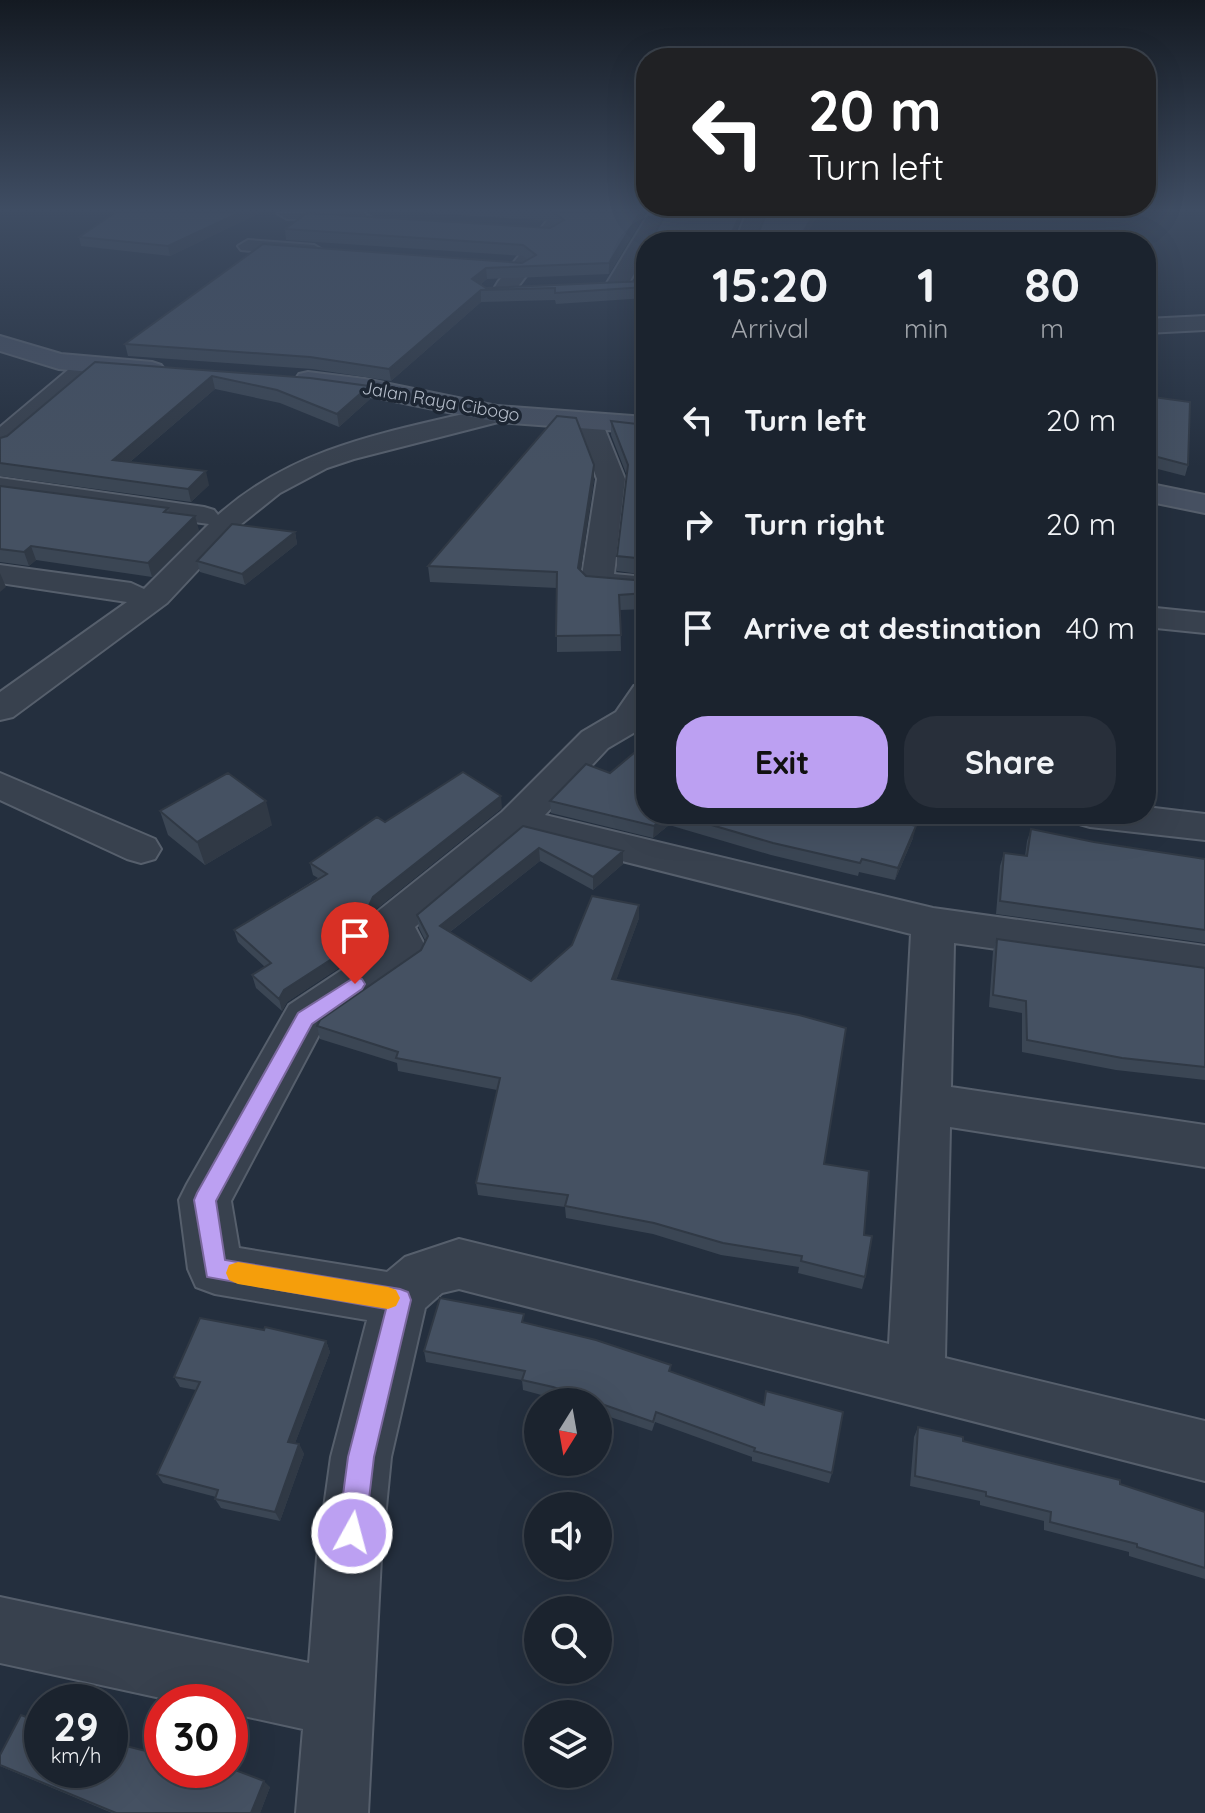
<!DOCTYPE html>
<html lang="en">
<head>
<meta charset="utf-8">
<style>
	:root { --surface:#1b232e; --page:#282f3a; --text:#f1f3f6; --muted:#a0a4aa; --line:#39404a; --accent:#bca0f2 }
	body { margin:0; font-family:Quicksand,sans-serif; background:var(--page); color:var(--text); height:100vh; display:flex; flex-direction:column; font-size:30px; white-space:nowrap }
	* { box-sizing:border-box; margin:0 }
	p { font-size:26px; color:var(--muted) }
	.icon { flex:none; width:44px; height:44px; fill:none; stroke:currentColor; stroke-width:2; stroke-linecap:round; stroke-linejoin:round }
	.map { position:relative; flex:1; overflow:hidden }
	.sheet { position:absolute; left:636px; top:232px; width:520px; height:592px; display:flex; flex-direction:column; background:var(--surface); border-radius:32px; box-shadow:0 8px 32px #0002,0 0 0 2px var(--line) }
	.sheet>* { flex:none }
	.banner { position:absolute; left:636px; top:48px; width:520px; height:168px; border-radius:32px; box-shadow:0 8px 32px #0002,0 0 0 2px var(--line); background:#202124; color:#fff; overflow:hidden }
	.needle { width:52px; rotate:191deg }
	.controls { position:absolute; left:524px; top:1388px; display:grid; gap:16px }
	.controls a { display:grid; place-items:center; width:88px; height:88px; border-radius:50%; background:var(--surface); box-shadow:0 8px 32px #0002,0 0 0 2px var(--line); font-size:40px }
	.speed { position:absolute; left:24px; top:1684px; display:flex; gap:16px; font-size:40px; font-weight:700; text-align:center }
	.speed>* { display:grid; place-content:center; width:104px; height:104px; border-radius:50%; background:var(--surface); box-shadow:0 8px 32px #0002,0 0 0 2px var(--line); line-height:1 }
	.speed small { font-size:20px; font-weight:400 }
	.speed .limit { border:12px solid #d22; background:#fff; color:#111 }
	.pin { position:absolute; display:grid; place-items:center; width:68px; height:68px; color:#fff; margin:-82px -34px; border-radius:50% 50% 50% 0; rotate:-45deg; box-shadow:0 0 8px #0007 }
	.pin .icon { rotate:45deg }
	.me { position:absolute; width:88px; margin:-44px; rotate:7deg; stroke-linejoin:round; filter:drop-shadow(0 0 6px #0008) }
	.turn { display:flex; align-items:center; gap:28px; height:168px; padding:0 40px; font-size:36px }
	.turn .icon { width:104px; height:104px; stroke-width:2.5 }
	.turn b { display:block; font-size:56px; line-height:68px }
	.eta { display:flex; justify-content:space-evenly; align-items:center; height:136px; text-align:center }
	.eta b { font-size:48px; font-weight:700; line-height:56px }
	.primary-button { display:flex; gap:16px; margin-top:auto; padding:16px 40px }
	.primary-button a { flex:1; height:92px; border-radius:32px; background:var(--accent); color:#111; font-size:32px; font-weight:700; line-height:92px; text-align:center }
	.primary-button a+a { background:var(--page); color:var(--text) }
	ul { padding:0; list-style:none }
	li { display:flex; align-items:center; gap:24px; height:104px; padding:0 40px }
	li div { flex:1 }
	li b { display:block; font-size:30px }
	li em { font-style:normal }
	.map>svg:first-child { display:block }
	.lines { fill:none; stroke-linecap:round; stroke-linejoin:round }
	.street-casing { stroke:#565f6c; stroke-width:4 }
	.secondary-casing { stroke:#565f6c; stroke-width:4 }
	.street { fill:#38414e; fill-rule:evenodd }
	.secondary { fill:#465061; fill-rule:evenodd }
	.wall { fill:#3b4654 }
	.shaded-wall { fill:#303945 }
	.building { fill:#455162; stroke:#303945; stroke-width:2 }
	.route { fill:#bca0f2; stroke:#7a689d; stroke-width:2 }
	.slow { fill:#f59e0b }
	.labels { text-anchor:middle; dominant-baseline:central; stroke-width:7; stroke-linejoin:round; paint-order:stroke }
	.far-street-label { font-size:18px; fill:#b4bcc9; stroke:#1d2633 }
</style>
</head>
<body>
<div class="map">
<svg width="1205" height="1813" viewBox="0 0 1205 1813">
	<rect width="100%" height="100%" fill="#242f3e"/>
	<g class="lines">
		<defs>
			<path id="street" d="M362 212 372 218 369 222 287 219 277 213Z
				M554 212H574L514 292H498L495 287 498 282Z
				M650 212H670L652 242H646V253L626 288H610L607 283Z
				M747 212H767L755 242H735Z
				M248 240 314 245 324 251 314 257 241 250 238 246Z
				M1205 316V330L1146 333V319Z
				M90 357 99 359 102 364 99 369 10 447 0 449V427L81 359Z
				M497 406 506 408 510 414 506 420 354 459 327 468 280 493 240 525 167 603 13 717 0 720V692L127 602 0 583V565L131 583 144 589 209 524 0 496V478L204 507 214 510 218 515C299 443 396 431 497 406Z
				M589 414 598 416 602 422 625 479 614 574 646 577V595L586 589 581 582 597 479 576 422 580 416Z
				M1146 607 1205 613V633L1146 627Z
				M646 682V721L642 728 608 748 545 815 933 908 1205 946V978L954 943 951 1087 1205 1125V1167L950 1127 945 1358 1205 1421V1481L459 1289 442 1293 425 1308 391 1457 381 1558 368 1813H296L303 1729 230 1713V1702H179L0 1663V1597L309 1663 317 1558 331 1457 367 1320 215 1294 196 1287 188 1269 179 1200 187 1184 289 1005 381 944 371 923 377 912 502 812 582 732 616 712 634 686ZM523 836 911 934 889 1344 459 1239 405 1257 387 1272 239 1248 231 1201 321 1031 420 961 427 950 415 927Z
				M0 773 155 839 161 849 155 859 141 863 127 859 0 800Z
				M1146 807 1205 814V840L1090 827 1076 823 1071 814H1146Z"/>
			<path id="secondary" d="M0 336 61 354 152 362 161 365 165 370 161 375 152 378 59 369 0 351Z
				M308 372 365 379 497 406 646 417V433L497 422 365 395 299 386 295 380 299 374Z
				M1146 483 1205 495V513L1146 501Z"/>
		</defs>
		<use href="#street" class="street-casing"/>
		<use href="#secondary" class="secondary-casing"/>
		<use href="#street" class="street"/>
		<use href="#secondary" class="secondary"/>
	</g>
	<path class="wall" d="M262 212 170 256 81 246 79 237Z
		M414 212H646L609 274 487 279 481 284 486 288 646 281V298L556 304 555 300 481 302 391 381 312 369 128 356 125 344 263 244 522 263 528 260 523 256 286 240 285 229 550 228 556 225 551 221Z
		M646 249V273H638L639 261Z
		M95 362 310 378 370 399 339 427 280 403 215 389 130 462 209 485 191 502 0 476V438L7 436Z
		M1146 396 1188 465 1185 476 1146 466Z
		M611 421 637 424 646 421V575L617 571V556L627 476 611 435Z
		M594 465V479L580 571 586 576 646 581V609L620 610 621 651 557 652V588L430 582 428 566Z
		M0 486 168 508 169 512 199 530 152 577 36 560 29 566 0 562Z
		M295 532 297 544 245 585 200 572 197 561Z
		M550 801 646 814H871L913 838 895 880 859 872 858 876 771 855 669 825 653 838 551 813Z
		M502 808 375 910 370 921 375 931 377 943 287 1002 282 1011 256 988 252 975 265 967 238 942 234 930 318 878 313 875 310 863 385 822Z
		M160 811 272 825 205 865 168 835Z
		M523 826 623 851V864L593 890 540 861 450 932 531 981 639 918 616 980 824 1164 864 1235 865 1277 862 1289 798 1273 799 1267 721 1255 653 1234 566 1218 565 1207 478 1195 476 1183 497 1090 398 1071 397 1063 320 1039 317 1026 421 950 425 940 419 928 417 915Z
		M1031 829 1094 842 1205 859V943L996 914 1000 866 1004 853 1025 856 1027 841Z
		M997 939 1205 968V1080L1116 1070 1022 1052V1013L989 1007 993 951Z
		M525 1323 671 1365 670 1372 832 1473 829 1483 752 1461V1457L655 1422 652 1431 598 1413V1402H567L523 1390 522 1380 426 1362 424 1351Z
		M264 1330 326 1341 330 1352 295 1443 299 1444 304 1454 280 1521 221 1508 215 1499 216 1497 163 1483 157 1474 196 1390 180 1387 174 1377Z
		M918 1427 963 1441 1120 1484 1205 1512V1579L1129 1556V1552L1044 1530V1521L980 1505V1501L910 1486 914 1437Z
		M126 1746 270 1787 260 1813H112L0 1766V1755L42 1770Z"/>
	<path class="shaded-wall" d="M241 212H262L170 256 168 246Z
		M640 212H646L609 274V263Z
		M741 212H744L732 241 733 230Z
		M815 212H820L802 242V234Z
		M486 268 487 279 473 290 472 279Z
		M646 287V298L637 299 638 288Z
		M481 290V302L391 381 389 369Z
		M212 376 215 389 117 473 113 460Z
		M369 386 370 399 339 427 337 414Z
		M594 465V479L579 584 578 568Z
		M206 471 209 485 191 502 188 489Z
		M195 516 199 530 152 577 148 563Z
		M295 532 297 544 245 585 242 574Z
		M31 546 36 560 29 566 24 552Z
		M0 573 6 587 0 592Z
		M501 796 502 808 375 910 368 924 366 912 373 897Z
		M266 801 272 825 205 865 197 842Z
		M667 814H669V825L653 838 654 826Z
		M916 826 913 838 895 880 898 868Z
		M539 848 540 861 442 938 440 926Z
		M623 851V864L593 890V877Z
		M639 905V918L612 992V979Z
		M375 931 377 943 287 1002 282 1011 279 999 284 990Z
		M326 1341 330 1352 292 1451 288 1442Z
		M299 1444 304 1454 280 1521 275 1512Z
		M264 1781 270 1787 260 1813H251Z"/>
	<path class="building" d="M116 212H241L168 246 79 237Z
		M553 212H640L609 263 486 268 472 279 486 288 646 281V287L555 293V288L481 290 389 369 310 357 125 344 263 244 522 263 536 255 523 245 285 229 307 213 550 228 564 220Z
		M667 212H741L733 230 736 234H758L767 212H815L802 234 808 235 804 242H649V234L655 233Z
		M646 249V262L639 261Z
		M95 362 310 378 369 386 337 414 277 390 212 376 113 460 206 471 188 489 0 463V438L7 436Z
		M1146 396 1190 402 1188 465 1146 454Z
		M557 416 576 418 594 465 578 568 586 576 646 581V593L619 595 621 635 556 636 557 572 428 566Z
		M611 421 637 424 646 421V559L617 556 628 465Z
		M0 486 168 508 164 512 195 516 148 563 31 546 24 552 0 549Z
		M232 524 295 532 242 574 197 561Z
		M646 743V814H667L654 826 550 801 586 764 610 773Z
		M463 772 501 796 373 897 366 912 375 931 284 990 279 999 252 975 271 963 234 930 327 874 310 863 377 817 385 822Z
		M228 773 266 801 197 842 160 811Z
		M674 814H871L916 826 898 868 862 859 860 863 773 843Z
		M523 826 623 851 593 877 539 848 440 926 531 981 572 945 592 896 639 905 612 979 799 1015 846 1028 824 1164 869 1171 864 1235 872 1236 865 1277 801 1261 802 1256 723 1243 654 1223 565 1206 568 1195 476 1183 500 1078 396 1058 398 1052 317 1026 320 1020 421 950 428 936 417 915Z
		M1031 829 1094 842 1205 859V930L1000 901 1004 853 1027 856Z
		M997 939 1205 968V1067L1122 1058 1027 1040 1026 1001 993 995Z
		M440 1298 524 1314 522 1322 596 1340 671 1365 669 1371 764 1405 766 1391 843 1412 832 1473 754 1451 755 1448 656 1412 653 1422 553 1387 522 1380 525 1371 424 1351Z
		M200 1318 264 1330 265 1327 326 1341 288 1442 299 1444 275 1512 215 1499 218 1490 157 1474 200 1382 174 1377Z
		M918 1427 963 1437V1441L1120 1480V1484L1205 1512V1568L1137 1547V1544L1050 1522 1051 1512 986 1496V1492L915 1476Z
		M21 1715 42 1723V1770H110V1740L126 1746 162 1755V1770H230V1768L264 1781 251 1813H116L0 1765V1755Z"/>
	<linearGradient id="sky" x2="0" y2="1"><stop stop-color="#141a22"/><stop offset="0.45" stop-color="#3f4d63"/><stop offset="1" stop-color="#3f4d63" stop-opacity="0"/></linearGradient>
	<rect width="1205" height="466" fill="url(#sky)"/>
	<path class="route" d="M355 977 362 979 365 984 362 989 312 1024 216 1201 225 1260 400 1289 408 1292 411 1300 374 1457 365 1533 361 1542 352 1546 342 1542 338 1533 348 1457 386 1309 207 1277 194 1200 197 1193 298 1013Z"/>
	<path class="slow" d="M238 1262 388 1287 396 1290 400 1298 396 1306 388 1309 238 1284 229 1280 226 1273 229 1265Z"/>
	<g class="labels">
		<g class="far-street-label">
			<text transform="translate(441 401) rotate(10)">Jalan Raya Cibogo</text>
		</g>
	</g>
</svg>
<div class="controls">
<a><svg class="needle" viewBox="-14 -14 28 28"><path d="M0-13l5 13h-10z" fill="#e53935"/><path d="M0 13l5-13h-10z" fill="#a0a4aa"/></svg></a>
<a><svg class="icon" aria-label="sound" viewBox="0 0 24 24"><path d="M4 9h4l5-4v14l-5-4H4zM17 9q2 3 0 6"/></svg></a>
<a><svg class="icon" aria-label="search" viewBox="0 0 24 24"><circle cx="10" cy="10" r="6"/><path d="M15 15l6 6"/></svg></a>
<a><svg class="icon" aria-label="layers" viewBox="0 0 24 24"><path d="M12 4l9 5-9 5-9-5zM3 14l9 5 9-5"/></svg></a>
</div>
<div class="speed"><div>29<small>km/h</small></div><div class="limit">30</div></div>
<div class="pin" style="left:355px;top:984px;background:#d93025"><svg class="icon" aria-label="arrive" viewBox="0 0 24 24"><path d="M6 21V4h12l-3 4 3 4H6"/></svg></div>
<svg class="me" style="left:352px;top:1533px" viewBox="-20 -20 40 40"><circle r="17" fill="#bca0f2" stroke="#fff" stroke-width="3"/><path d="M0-11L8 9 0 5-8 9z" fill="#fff"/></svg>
<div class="banner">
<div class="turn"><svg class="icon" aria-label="left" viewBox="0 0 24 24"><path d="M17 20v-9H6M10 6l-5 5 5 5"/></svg><div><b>20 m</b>Turn left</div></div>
</div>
<section class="sheet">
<div class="eta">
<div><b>15:20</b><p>Arrival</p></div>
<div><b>1</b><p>min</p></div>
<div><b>80</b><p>m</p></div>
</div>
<ul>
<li><svg class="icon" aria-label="left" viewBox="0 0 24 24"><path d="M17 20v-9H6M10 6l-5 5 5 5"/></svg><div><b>Turn left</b></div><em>20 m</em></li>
<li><svg class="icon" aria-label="right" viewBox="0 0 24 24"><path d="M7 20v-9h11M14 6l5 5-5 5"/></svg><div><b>Turn right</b></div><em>20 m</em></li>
<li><svg class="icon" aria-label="arrive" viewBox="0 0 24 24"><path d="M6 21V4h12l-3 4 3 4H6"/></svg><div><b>Arrive at destination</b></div><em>40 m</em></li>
</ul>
<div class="primary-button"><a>Exit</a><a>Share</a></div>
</section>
</div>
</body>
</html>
